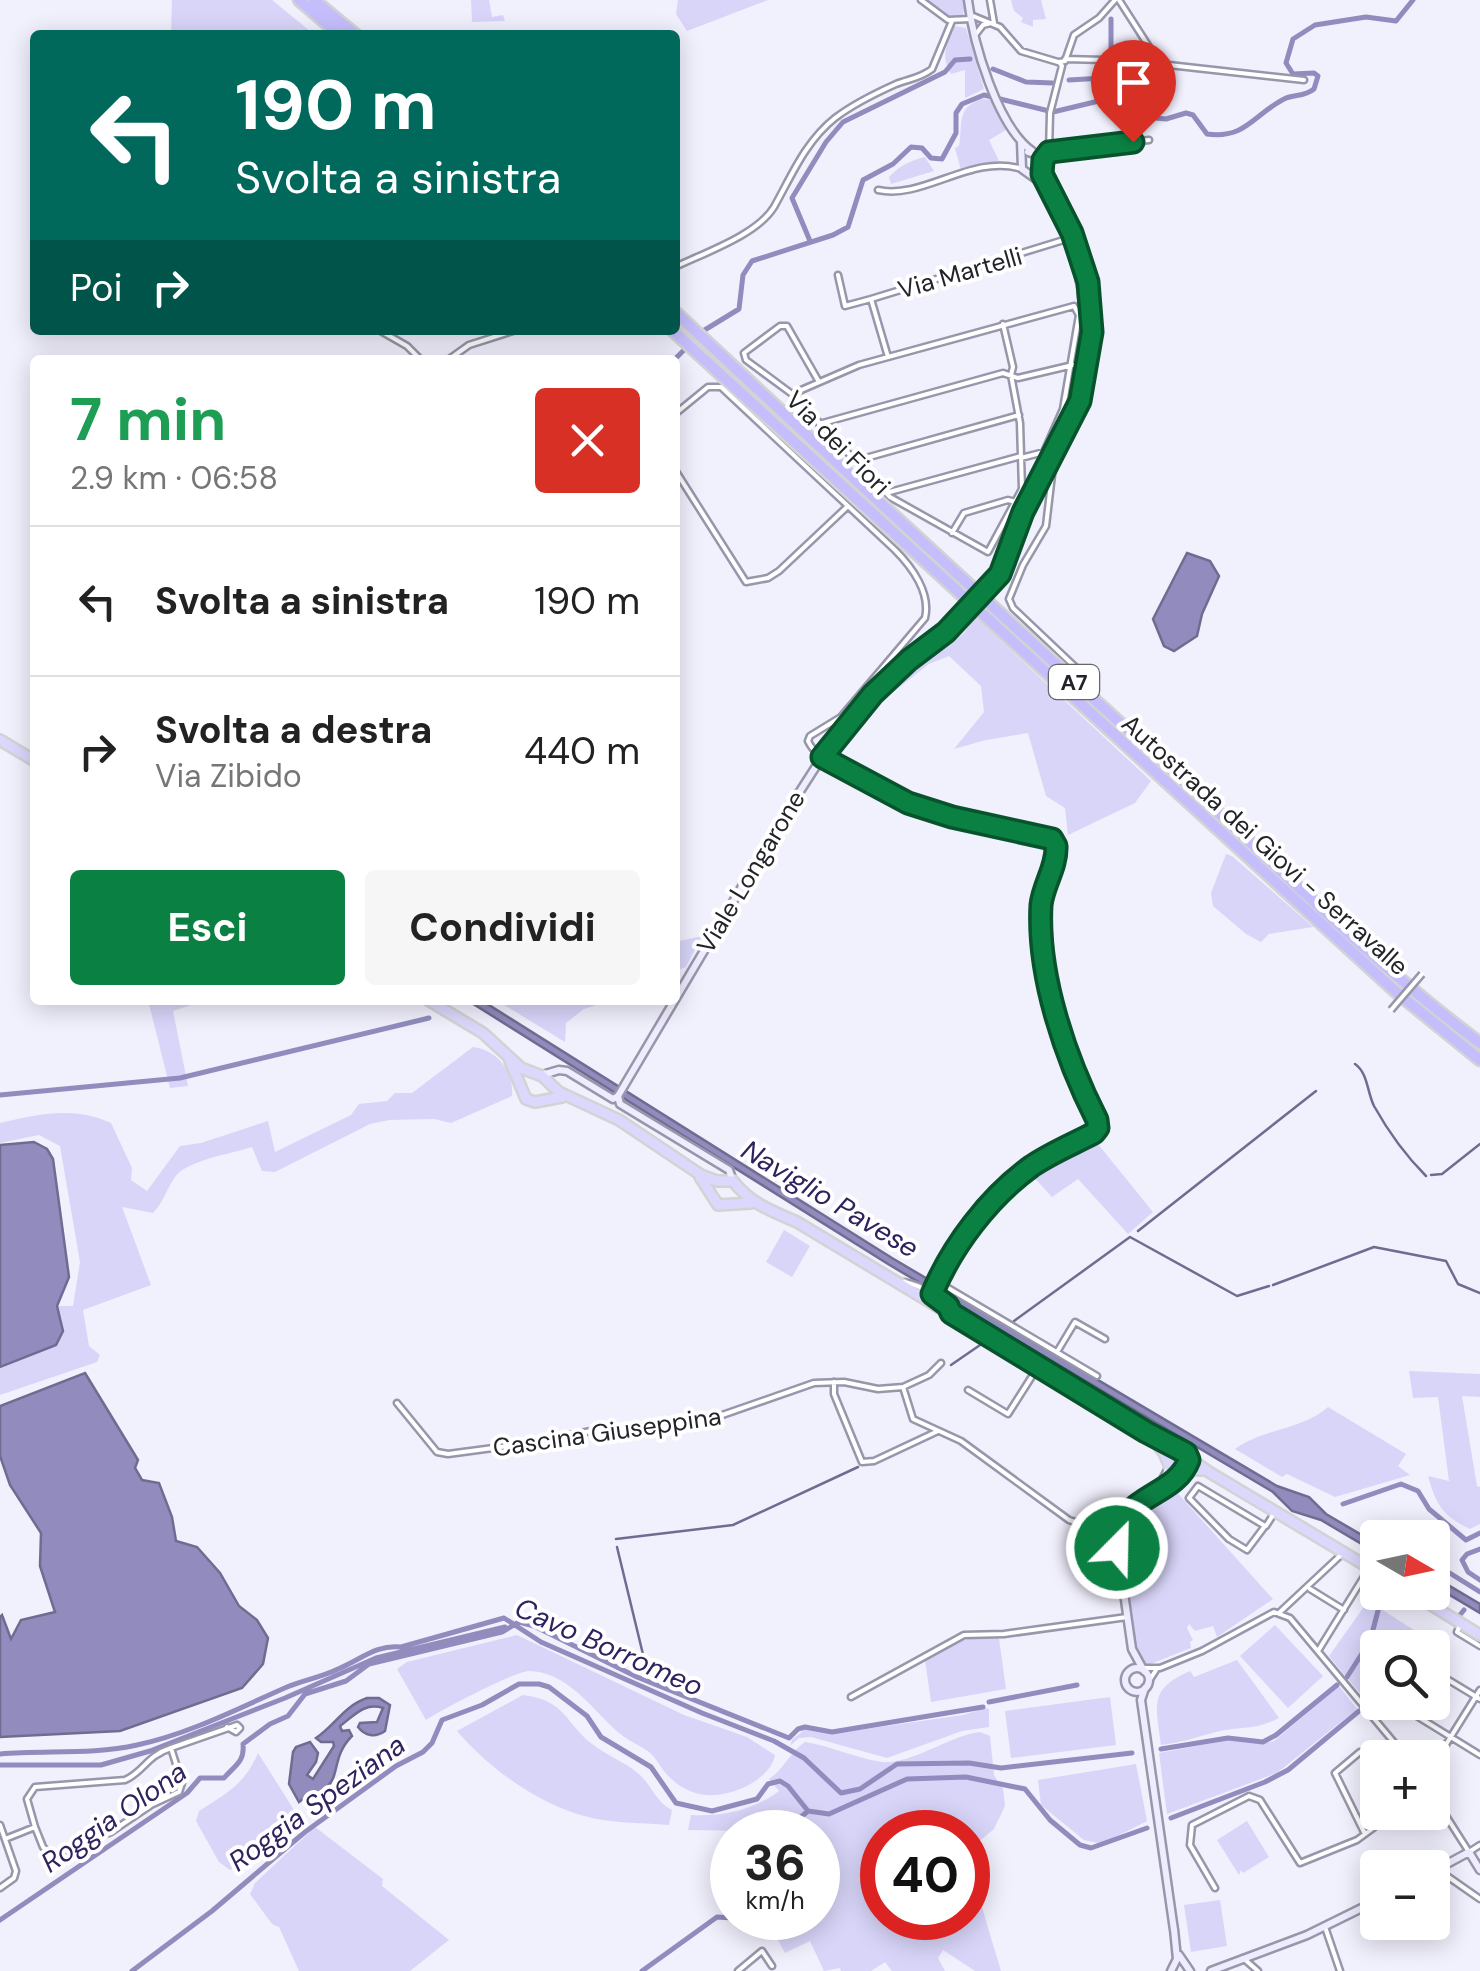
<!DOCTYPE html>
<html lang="it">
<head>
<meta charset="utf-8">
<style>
	:root { --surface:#fff; --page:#f6f6f6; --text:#222; --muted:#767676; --line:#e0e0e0; --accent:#0b8043 }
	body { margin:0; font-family:"DM Sans",sans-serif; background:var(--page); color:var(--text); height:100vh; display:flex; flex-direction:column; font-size:38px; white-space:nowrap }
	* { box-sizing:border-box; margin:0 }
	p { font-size:32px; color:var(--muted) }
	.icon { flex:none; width:55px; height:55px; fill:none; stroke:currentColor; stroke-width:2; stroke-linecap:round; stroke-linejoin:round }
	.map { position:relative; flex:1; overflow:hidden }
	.side { position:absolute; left:30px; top:355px; width:650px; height:650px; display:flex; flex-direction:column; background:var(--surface); border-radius:10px; box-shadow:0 5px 25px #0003 }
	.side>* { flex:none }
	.top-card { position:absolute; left:30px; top:30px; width:650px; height:305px; border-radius:10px; box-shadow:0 5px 25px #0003; background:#00695c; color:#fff; overflow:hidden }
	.needle { width:65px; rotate:99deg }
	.buttons { position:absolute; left:1360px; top:1520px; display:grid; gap:20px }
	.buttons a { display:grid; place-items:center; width:90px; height:90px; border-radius:10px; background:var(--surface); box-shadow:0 5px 25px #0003; font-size:50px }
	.speed { position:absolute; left:710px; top:1810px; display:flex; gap:20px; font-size:50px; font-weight:700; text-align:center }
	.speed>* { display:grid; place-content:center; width:130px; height:130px; border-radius:50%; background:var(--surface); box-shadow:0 5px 25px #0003; line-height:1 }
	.speed small { font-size:25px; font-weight:400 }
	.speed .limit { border:15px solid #d22; background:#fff; color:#111 }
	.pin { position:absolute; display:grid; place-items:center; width:85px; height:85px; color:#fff; margin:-102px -42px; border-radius:50% 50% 50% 0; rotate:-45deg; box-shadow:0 0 10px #0007 }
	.pin .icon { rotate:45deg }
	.me { position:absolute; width:110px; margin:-55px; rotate:23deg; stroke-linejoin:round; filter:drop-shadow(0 0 8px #0008) }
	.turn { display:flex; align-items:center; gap:35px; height:210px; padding:0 40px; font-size:45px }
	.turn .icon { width:130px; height:130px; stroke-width:2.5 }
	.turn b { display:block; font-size:70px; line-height:85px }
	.then { display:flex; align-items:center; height:95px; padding:0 40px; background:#0003; gap:20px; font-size:38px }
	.round { display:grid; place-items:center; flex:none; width:105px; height:105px; border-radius:10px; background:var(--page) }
	.summary { display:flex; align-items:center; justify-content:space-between; height:170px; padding:0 40px }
	h1 { font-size:60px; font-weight:700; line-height:75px; color:#1e9e55 }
	.button { display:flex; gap:20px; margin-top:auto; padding:20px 40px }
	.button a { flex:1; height:115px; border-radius:10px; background:var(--accent); color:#fff; font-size:40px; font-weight:700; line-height:115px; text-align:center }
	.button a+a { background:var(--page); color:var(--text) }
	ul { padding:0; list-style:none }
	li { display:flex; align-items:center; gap:30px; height:150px; padding:0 40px; border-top:2px solid var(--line) }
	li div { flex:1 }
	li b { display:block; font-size:38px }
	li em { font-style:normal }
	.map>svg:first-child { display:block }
	.green { fill:#d8d5f9; fill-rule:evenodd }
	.water { fill:#918cbd; stroke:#706c91; stroke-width:2.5 }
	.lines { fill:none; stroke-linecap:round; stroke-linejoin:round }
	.stream { stroke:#706c91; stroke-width:2.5 }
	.canal { stroke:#918cbd; stroke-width:5 }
	.street-casing { stroke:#9896aa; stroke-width:9 }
	.secondary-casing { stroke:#9896aa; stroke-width:11 }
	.primary-casing { stroke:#d3d3d4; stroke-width:14 }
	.highway-casing { stroke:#d3d3d4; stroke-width:15 }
	.street { stroke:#fff; stroke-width:4 }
	.secondary { stroke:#eeecfe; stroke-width:6 }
	.primary { stroke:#dcd8fd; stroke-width:9 }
	.highway { stroke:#c5befc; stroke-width:10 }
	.street-bridge-casing { stroke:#9896aa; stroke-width:9; stroke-linecap:butt }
	.secondary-bridge-casing { stroke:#9896aa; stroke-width:11; stroke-linecap:butt }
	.street-bridge { stroke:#fff; stroke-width:4 }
	.secondary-bridge { stroke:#eeecfe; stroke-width:6 }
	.route-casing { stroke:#07532c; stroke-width:25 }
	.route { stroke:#0b8043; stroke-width:18 }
	.labels { text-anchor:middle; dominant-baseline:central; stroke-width:8; stroke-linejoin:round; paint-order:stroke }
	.shield { fill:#fff; stroke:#65656a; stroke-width:2.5 }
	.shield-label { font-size:22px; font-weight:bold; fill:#23232a }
	.street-label { font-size:25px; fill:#23232a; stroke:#fff }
	.water-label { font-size:28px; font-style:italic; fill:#30225e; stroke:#fff }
</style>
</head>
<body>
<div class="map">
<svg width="1480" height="1971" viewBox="0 0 1480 1971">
	<rect width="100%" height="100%" fill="#f1f0fd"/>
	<path class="green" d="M172 0H272L315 35H171Z
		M471 0H489L492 17 503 15 505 21 472 22Z
		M678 0H768L687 31 676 14Z
		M924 0H966L963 15 953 19Z
		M1011 0H1041L1046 19 1033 20V27L1021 22 1023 18 1014 11Z
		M954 26 966 28 984 89 965 98V70L951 74C940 57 947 44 954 26Z
		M982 99 992 100 1006 130 989 140 999 161 961 170 955 148 959 146C963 124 956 107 982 99Z
		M925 157 934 171 891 184 889 177C899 166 909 161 925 157Z
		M975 617 1151 781 1135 803 1068 835 1065 808 1046 796 1028 733 986 740 954 749 984 712 981 686 949 656 929 664 892 693 893 687 963 634Z
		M1226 854 1232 856 1313 927 1269 934 1261 942 1246 934 1213 906 1211 893Z
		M702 936 686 967 675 971V942Z
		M148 1000H206L173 1011 188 1086 170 1088Z
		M496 1000H611L584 1009 566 1023 565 1042Z
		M473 1047C498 1050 514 1072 512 1096L451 1123 434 1119 389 1120 370 1124 275 1172 262 1171 252 1147C231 1154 187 1160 175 1177 166 1190 164 1201 153 1213L122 1207 151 1285 83 1310 89 1346 100 1355 97 1362 0 1395V1367L28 1355 63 1331 57 1306H73L80 1262 60 1146 39 1135 0 1143V1123C40 1114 73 1106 111 1123L132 1168 131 1180 147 1191 180 1146 201 1143 268 1121 275 1152 351 1115 359 1104 387 1101 395 1093H412Z
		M1093 1138 1153 1212 1128 1234 1078 1179 1052 1197 1029 1172Z
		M784 1230 810 1246 792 1277 766 1262Z
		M1409 1371 1480 1374V1397L1462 1396 1477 1486 1480 1487V1524L1470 1529C1443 1516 1436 1505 1428 1476L1449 1481 1438 1397 1413 1398Z
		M1328 1407 1406 1454 1398 1466 1410 1475 1335 1497 1287 1474 1282 1477 1235 1449C1264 1428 1302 1430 1328 1407Z
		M1173 1488 1273 1599 1217 1637 1213 1626 1195 1631 1189 1624 1187 1628 1193 1640 1190 1642 1191 1648 1148 1665 1138 1658 1122 1547C1128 1510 1144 1505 1173 1488Z
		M1368 1601 1377 1608 1368 1641 1345 1676 1329 1656Z
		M1381 1609 1428 1639 1419 1647 1378 1648 1377 1689 1366 1700 1348 1679 1371 1641Z
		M1275 1625 1323 1676 1288 1708 1240 1656Z
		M517 1635 684 1715 747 1737 775 1755C772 1770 759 1780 745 1787 713 1801 686 1798 663 1770 659 1764 655 1757 649 1752 641 1746 631 1742 623 1736 594 1714 572 1673 530 1671 517 1670 441 1710 426 1720L397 1669 407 1662Z
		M977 1636 999 1638 1006 1689 931 1702 925 1660 950 1645Z
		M1237 1660 1279 1718C1254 1731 1240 1726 1216 1732 1197 1737 1180 1743 1161 1745 1156 1706 1148 1689 1190 1671L1194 1677Z
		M1339 1686 1357 1709 1277 1773 1167 1814 1159 1753 1228 1740 1262 1744 1274 1741Z
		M523 1695C566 1700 564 1722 592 1744 607 1756 626 1762 640 1775 652 1786 656 1802 672 1810L669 1825C644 1823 616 1823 592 1818 542 1807 489 1769 457 1731Z
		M1110 1697 1116 1745 1011 1758 1005 1711Z
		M986 1708 989 1709V1727L962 1731 887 1758 811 1737 799 1738 790 1746 792 1740 805 1729 845 1732 963 1715Z
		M980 1732 990 1736 994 1775 1003 1789 1005 1806 994 1829 977 1843 969 1864 1001 1971H975L943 1950 938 1958 945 1971H892L885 1962 871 1971H841L840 1968 824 1971 810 1941 785 1953 766 1918H818V1832L688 1830 691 1815C722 1817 754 1810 779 1791L769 1779C784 1769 790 1752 805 1742 829 1745 871 1764 890 1762 921 1759 949 1736 980 1732ZM882 1832H968V1918H882Z
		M258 1753 296 1813 246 1862 230 1870 219 1862 196 1821 199 1811C226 1794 245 1784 258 1753Z
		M1136 1764 1147 1821 1102 1844 1084 1840 1041 1805 1038 1780Z
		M1247 1821 1269 1857 1243 1873 1241 1870 1239 1875 1217 1840Z
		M315 1827 383 1879 382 1886 449 1940 410 1971H299L279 1927 272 1924 250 1894 255 1883Z
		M1220 1900 1227 1946 1191 1952 1184 1905Z"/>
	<path class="water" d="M1187 553 1210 561 1219 576 1202 614 1197 636 1174 651 1164 646 1153 619Z
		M467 1000H481L892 1258 1277 1486 1309 1497 1326 1514 1377 1544V1553L1321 1520 1292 1511 1273 1492 888 1264Z
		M34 1142 47 1149 53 1159 69 1277 57 1306 63 1331 56 1345 0 1367V1145Z
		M85 1373 138 1460 135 1468 142 1480 159 1483 172 1517 176 1541 197 1547 220 1573 239 1606 257 1620 268 1638 263 1664 242 1688 120 1731 0 1737V1617L2 1615 11 1639 21 1620 55 1612 40 1566 41 1533 10 1485 0 1456V1406Z
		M1433 1576 1480 1604V1613L1433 1585Z
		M367 1698H379L390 1705 385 1731C375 1738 365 1736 358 1727L360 1723 377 1722 383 1708C364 1702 354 1716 340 1726L342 1731 349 1730 352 1736C332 1756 340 1775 327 1787 319 1794 307 1795 299 1802L289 1784 293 1752 296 1747 310 1742 318 1753 316 1762 307 1775 313 1779 334 1746 333 1742H321L316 1738C335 1725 344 1706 367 1698Z"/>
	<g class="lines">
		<path class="stream" d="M1355 1064C1368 1073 1367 1092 1374 1106 1388 1131 1406 1156 1426 1176
			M1431 1175 1442 1174 1480 1144
			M1138 1231 1316 1091
			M1273 1285 1374 1247 1446 1261 1458 1284 1480 1293
			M1014 1321 1130 1237 1237 1296 1269 1286
			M951 1365 983 1343
			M616 1539 733 1525 858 1467
			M617 1547 648 1675 646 1680"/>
		<path class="canal" d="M993 69 1026 82 1053 83
			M1069 80 1103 78 1111 74V19
			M810 241 792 198 826 142 843 122 945 72 955 60 970 59
			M703 331 739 309 743 275 752 261 833 235 848 227 863 180 893 164 911 147 922 148 931 158 942 159 956 133V113L962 104 984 95 1053 112 1103 100 1155 118 1166 119 1186 113 1193 115 1207 134C1246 139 1253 115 1284 99 1295 94 1304 97 1314 89L1318 76 1314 73 1293 74 1286 63 1293 39 1315 25 1366 17 1396 21 1413 0
			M674 360 686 348
			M0 1095 180 1078 429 1018
			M1343 1504 1401 1484 1418 1491 1429 1509 1466 1540 1480 1533
			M1480 1549 1467 1554 1462 1560 1468 1572 1480 1580
			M1432 1562 1480 1592
			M1459 1616 1464 1610
			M1423 1648 1429 1641
			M1347 1677 1370 1641 1379 1607 1389 1592
			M989 1702 1077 1685
			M1367 1704 1378 1693
			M1161 1749 1228 1738 1263 1742 1276 1735 1337 1685
			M0 1754C46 1750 92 1755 137 1745 189 1734 239 1708 287 1687 304 1680 322 1677 338 1669 360 1660 377 1644 401 1647L504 1618 541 1642 702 1713 774 1741 804 1758 841 1793 860 1789 897 1764 969 1763 1001 1768 1132 1753
			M0 1765H101L150 1751 285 1698 376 1658 505 1627
			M1171 1818 1265 1782 1288 1770 1359 1711
			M783 1832 808 1811
			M0 1920 187 1793 200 1778H224C234 1766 245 1762 243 1744L270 1724 288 1716 305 1694 346 1681 369 1664 502 1632 519 1622 534 1626 637 1677 789 1738 798 1729 805 1727 832 1732 983 1707
			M132 1971 212 1911 305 1832 396 1766 423 1752 432 1743 442 1720 482 1705 519 1684H539L549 1687 587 1716 601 1737 651 1767 676 1803 712 1811 757 1799 768 1784 780 1781 788 1786 808 1811 829 1814 907 1779 966 1777 1025 1789 1050 1820 1080 1845 1091 1848 1147 1828
			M642 1971 717 1917 749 1919"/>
		<defs>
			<path id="street" d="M921 0 948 20 971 19
				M990 0 994 23
				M1119 0 1160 64 1304 80
				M973 16 1000 27 1021 51 1058 62
				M976 34 983 25 991 23
				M1065 59 1104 60
				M1039 152 1149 140
				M1049 152 1050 113 1062 66 1059 62 1065 61 1074 35 1099 18 1115 0
				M878 190C924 200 972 153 1022 169
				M675 267C704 253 757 235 774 207 792 175 805 142 835 118 852 105 876 93 896 84 909 79 921 78 932 69L952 21
				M838 275 845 306 871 299
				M379 330 407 346 421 360
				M888 357 871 299 1067 239
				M448 360 469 345 516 330
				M819 382 787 326H780L744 353 746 360 792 394 890 497 988 552 1022 489 1020 423 1011 375 1013 367 1003 324
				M792 394 859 365 1074 306 1079 315 1063 409 1044 452 1021 458
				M675 414 708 387H721L895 550C912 567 931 593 925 618L841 717 810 736 808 741C815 756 830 762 844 771 908 810 979 823 1052 839L1056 846 1053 867 1042 900 1044 953 1065 1049 1098 1128 1094 1133C1073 1143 1051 1152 1032 1166 987 1198 958 1245 932 1292
				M819 424 1003 373 1018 378 1073 365
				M1052 454 1054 458 1046 526 1023 565 1009 599 1013 608 1089 680
				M855 461 1019 415
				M675 470 746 582 768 578 779 571 848 506
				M886 493 1021 456
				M952 533 964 513 1008 500 1016 502
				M904 1282C920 1285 944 1297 951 1313
				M938 1282 1097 1376
				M1057 1352 1075 1322 1105 1339
				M834 1382V1394L862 1462 874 1461 938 1431
				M903 1387 913 1419 961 1441 1069 1520 1104 1532
				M968 1390 1008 1414 1036 1370
				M397 1403 437 1452 448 1454 530 1443 596 1430 623 1433 708 1420 814 1383 844 1382 878 1389 903 1387 929 1375 941 1363
				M1074 1522 1105 1518
				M1265 1526 1247 1550 1229 1539 1189 1498 1198 1486 1265 1526H1266L1273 1515
				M1310 1589 1344 1610
				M1280 1612 1342 1554
				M1460 1625 1457 1632 1480 1646
				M1318 1651 1368 1570
				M1137 1668H1160L1202 1651 1274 1612 1290 1618 1407 1758
				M1432 1670 1480 1699
				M1147 1684 1156 1670
				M851 1697 964 1635 1004 1634 1127 1617
				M1394 1702 1480 1755
				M1369 1713 1379 1702
				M227 1727 236 1732 240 1728 237 1725
				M171 1748 237 1725
				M1360 1752 1335 1773 1365 1834
				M1432 1767 1480 1690
				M1432 1794 1469 1852 1480 1845
				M0 1825 16 1871 14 1878 0 1888
				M5 1839 35 1827 43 1847 52 1856 111 1832 151 1805 179 1792 182 1783 171 1748C146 1756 144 1772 125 1780L35 1787 27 1799 35 1827
				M1437 1869 1480 1899
				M1215 1888 1190 1845 1192 1825 1249 1796 1260 1800 1300 1863 1357 1840 1395 1812
				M1325 1927 1340 1971
				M1243 1958 1258 1971
				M738 1971 762 1951 772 1966"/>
			<path id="secondary" d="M968 0C973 42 997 126 1032 151
				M1021 141 1022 169 1043 184
				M1028 152 1041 156 1043 166 1039 172
				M1058 436C1092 362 1092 291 1061 217
				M989 586C1013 558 1018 521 1035 489 1082 397 1113 345 1075 240 1066 215 1048 194 1041 170
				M542 1075 559 1070 567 1071 613 1099 618 1096 620 1104 729 1170 733 1181
				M618 1096 779 824 822 757 854 716 893 674 959 619
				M1139 1498 1161 1483 1169 1468
				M1101 1525a10 10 0 1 1 20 0a10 10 0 1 1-20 0Z
				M1111 1516 1129 1505
				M1121 1527C1129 1499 1163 1492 1181 1471
				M1119 1531 1117 1544 1132 1649 1144 1671
				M1125 1680a12 12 0 1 1 24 0a12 12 0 1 1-24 0Z
				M1145 1688 1141 1700 1174 1930
				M1432 1872 1469 1852 1480 1870
				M1179 1955 1190 1971
				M1171 1971 1177 1959 1174 1929
				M1211 1971 1307 1935 1378 1900"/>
			<path id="primary" d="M0 740 35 761
				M428 1000 483 1033 521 1068 542 1076 559 1092 619 1120 701 1175 717 1181H733C750 1203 771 1211 797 1222L1146 1432 1183 1450 1189 1458 1209 1472 1378 1573
				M510 1061 526 1099 535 1102 562 1097
				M700 1177 718 1205 751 1203
				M1152 1438 1164 1453 1171 1469 1202 1470
				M1410 1592 1480 1635"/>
			<path id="highway" d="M299 0 340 35
				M314 0 356 35
				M675 312C848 474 1022 634 1197 793 1290 878 1379 968 1480 1043
				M672 330 1395 991 1480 1060"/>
		</defs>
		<use href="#street" class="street-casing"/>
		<use href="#secondary" class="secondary-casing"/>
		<use href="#primary" class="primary-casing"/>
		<use href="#highway" class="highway-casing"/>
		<use href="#street" class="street"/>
		<use href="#secondary" class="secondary"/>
		<use href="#primary" class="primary"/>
		<use href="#highway" class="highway"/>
		<defs>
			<path id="street-bridge" d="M1391 1010 1422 974"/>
			<path id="secondary-bridge" d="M959 619 989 586"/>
		</defs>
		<use href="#street-bridge" class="street-bridge-casing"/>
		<use href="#secondary-bridge" class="secondary-bridge-casing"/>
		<use href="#street-bridge" class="street-bridge"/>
		<use href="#secondary-bridge" class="secondary-bridge"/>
	</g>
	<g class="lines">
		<defs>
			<path id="route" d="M1117 1548C1115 1493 1174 1500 1189 1460L1186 1453 1146 1432 951 1313 948 1306 932 1294C952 1246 989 1197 1032 1166 1051 1153 1073 1144 1094 1133L1098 1128 1097 1120C1066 1059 1037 976 1041 905 1043 885 1057 867 1056 846L1052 839 952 817 908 803 822 757 873 694 909 660 946 632 1000 574 1023 512 1080 401 1092 332 1088 282 1072 233 1042 174 1043 160 1049 152 1133 142"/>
		</defs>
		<use href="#route" class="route-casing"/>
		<use href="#route" class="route"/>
	</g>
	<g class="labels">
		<rect class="shield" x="1049" y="665" width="50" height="34" rx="8"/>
		<g class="shield-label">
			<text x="1074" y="682">A7</text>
		</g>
		<g class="street-label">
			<text transform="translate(960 273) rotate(-16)">Via Martelli</text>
			<text transform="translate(838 443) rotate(45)">Via dei Fiori</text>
			<text transform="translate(1265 845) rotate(42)">Autostrada dei Giovi - Serravalle</text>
			<text transform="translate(751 872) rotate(-59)">Viale Longarone</text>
			<text transform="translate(607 1432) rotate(-8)">Cascina Giuseppina</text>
		</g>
		<g class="water-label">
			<text transform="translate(830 1199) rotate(31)">Naviglio Pavese</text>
			<text transform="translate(609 1647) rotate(24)">Cavo Borromeo</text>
			<text transform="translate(317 1803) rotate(-36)">Roggia Speziana</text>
			<text transform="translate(114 1817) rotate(-35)">Roggia Olona</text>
		</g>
	</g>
</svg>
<div class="buttons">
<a><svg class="needle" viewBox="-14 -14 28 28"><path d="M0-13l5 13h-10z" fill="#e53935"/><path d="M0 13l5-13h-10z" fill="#767676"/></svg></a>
<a><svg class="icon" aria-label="search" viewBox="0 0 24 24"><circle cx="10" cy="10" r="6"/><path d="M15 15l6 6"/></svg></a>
<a>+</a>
<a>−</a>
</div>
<div class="speed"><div>36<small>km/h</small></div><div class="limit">40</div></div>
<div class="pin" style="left:1133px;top:142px;background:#d93025"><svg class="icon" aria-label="arrive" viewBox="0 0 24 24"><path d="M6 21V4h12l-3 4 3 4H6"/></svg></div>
<svg class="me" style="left:1117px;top:1548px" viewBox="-20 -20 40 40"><circle r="17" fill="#0b8043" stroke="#fff" stroke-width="3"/><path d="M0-11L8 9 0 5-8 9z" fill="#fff"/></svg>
<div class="top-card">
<div class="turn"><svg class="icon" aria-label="left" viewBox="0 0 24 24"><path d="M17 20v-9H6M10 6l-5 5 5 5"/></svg><div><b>190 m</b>Svolta a sinistra</div></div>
<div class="then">Poi<svg class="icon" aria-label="right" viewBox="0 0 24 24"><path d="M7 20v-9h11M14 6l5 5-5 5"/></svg></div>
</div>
<section class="side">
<div class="summary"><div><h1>7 min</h1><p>2.9 km · 06:58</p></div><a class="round" style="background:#d93025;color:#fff"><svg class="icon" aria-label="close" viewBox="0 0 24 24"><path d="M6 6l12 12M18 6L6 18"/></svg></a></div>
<ul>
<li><svg class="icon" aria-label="left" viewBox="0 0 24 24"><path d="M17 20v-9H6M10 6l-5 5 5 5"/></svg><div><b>Svolta a sinistra</b></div><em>190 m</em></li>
<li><svg class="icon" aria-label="right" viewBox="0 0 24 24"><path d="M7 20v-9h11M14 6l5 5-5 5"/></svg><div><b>Svolta a destra</b><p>Via Zibido</p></div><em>440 m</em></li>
</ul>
<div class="button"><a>Esci</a><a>Condividi</a></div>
</section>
</div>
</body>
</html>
